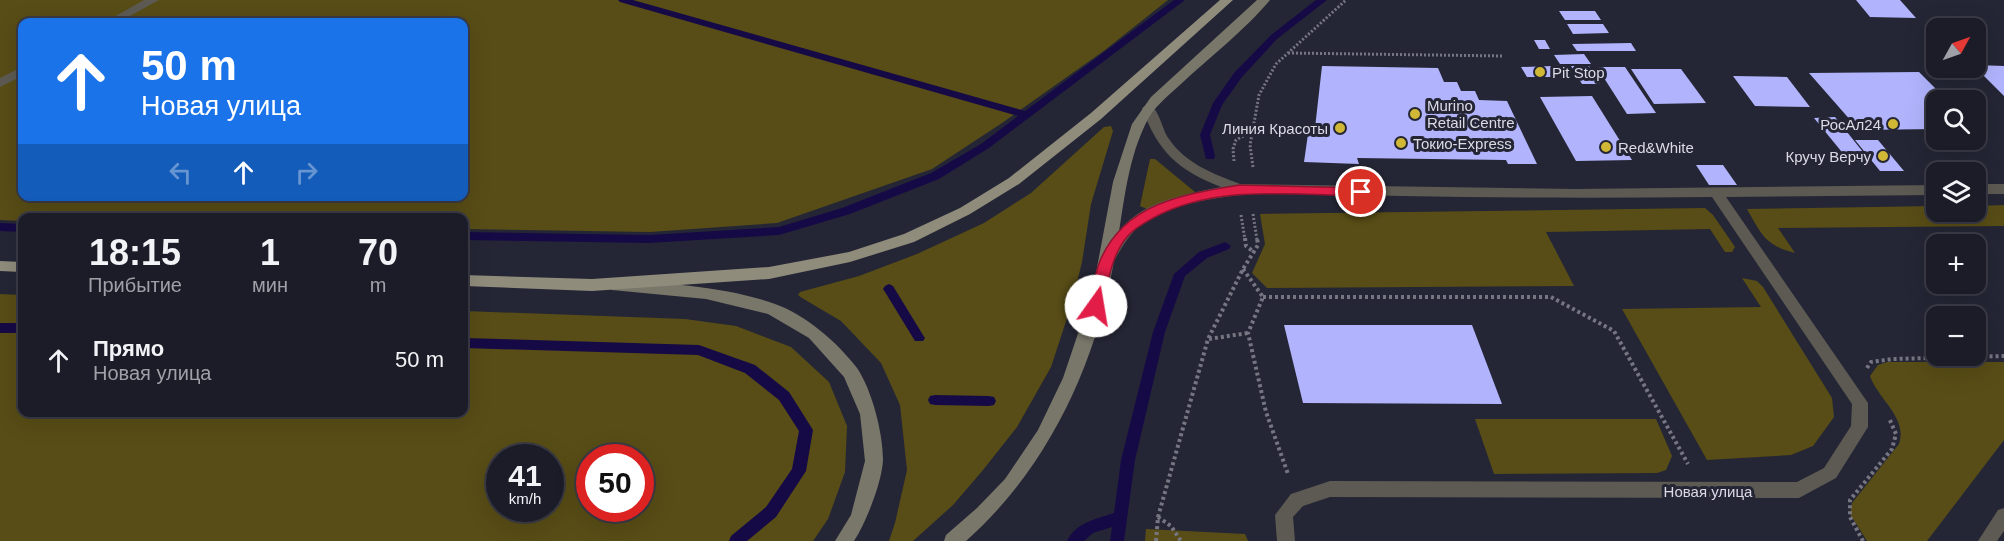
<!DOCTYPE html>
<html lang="ru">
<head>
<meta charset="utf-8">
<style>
	:root { --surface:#1c1c28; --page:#292934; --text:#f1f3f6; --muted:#a0a1a8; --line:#3a3a45 }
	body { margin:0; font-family:Arial,sans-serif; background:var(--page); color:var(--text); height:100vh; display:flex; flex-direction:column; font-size:22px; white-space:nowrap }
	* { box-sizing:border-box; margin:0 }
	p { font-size:20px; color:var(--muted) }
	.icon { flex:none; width:33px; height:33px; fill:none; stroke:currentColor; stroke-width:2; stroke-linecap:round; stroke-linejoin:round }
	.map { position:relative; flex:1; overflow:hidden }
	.panel { position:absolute; left:18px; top:213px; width:450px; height:204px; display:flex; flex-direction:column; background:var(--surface); border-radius:12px; box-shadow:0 6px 24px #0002,0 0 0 2px var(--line) }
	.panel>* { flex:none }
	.top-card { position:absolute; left:18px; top:18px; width:450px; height:183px; border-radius:12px; box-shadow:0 6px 24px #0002,0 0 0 2px var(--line); background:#1a73e8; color:#fff; overflow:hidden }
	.needle { width:39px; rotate:50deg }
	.tools { position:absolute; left:1926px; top:18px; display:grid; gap:12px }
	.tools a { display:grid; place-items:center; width:60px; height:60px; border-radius:12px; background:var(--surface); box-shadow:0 6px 24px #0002,0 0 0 2px var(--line); font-size:30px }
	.speed { position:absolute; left:486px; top:444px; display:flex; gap:12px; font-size:30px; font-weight:700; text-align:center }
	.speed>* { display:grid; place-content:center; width:78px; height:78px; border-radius:50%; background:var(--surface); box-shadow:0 6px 24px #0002,0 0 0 2px var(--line); line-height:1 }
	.speed small { font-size:15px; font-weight:400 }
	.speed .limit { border:9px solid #d22; background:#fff; color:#111 }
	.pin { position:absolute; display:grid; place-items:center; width:51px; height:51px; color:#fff; margin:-26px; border:3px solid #fff; border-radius:50%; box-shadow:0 2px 6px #0007 }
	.me { position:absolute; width:66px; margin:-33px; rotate:13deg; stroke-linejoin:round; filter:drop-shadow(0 0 4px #0008) }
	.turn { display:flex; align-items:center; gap:21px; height:126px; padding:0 24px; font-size:27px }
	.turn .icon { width:78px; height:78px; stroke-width:2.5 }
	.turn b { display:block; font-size:42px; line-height:51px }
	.lanes { display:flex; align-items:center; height:57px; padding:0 24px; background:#0003; justify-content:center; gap:30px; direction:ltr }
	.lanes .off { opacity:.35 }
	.eta { display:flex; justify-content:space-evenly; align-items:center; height:102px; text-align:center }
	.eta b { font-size:36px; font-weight:700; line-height:42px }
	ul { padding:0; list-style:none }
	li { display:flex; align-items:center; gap:18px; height:90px; padding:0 24px }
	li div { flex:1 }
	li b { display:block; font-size:22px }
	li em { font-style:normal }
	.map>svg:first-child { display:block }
	.green { fill:#584d16; fill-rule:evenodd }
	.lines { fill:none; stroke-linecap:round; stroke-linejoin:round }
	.stream { fill:#160a46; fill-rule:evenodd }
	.building { fill:#b1b4fc }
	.path-far1 { stroke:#767683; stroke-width:3; stroke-dasharray:2 2; stroke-linecap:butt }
	.path { stroke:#767683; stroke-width:4; stroke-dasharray:3 3; stroke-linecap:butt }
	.service { fill:#5c5a52; fill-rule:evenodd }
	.minor { fill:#5c5a52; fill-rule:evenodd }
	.secondary { fill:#79776a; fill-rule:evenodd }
	.primary { fill:#908c7c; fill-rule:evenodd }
	.route { fill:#e11d48; stroke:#92132f; stroke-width:1.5 }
	.poi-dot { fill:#d1b736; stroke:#252635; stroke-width:2 }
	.labels { text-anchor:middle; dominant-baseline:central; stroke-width:6; stroke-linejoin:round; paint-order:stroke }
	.poi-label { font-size:15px; fill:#dbdbe6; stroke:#252635; text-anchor:start }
	.street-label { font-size:15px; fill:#dbdbe6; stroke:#252635 }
</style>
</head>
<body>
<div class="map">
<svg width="2004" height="541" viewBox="0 0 2004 541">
	<rect width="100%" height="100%" fill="#252635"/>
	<path class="green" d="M0 0H1168L1105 50 1002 123 932 169 777 223 650 232 464 229V218H22V221L0 220ZM22 22H464V196H22Z
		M1111 126 1113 131 1091 204 1082 262 1072 303 1051 367 1017 427 983 470 953 505 913 541H889L895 523 907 470 900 405 881 363 841 321 802 298 798 295 800 292 859 276 917 254 984 223 1031 193 1104 127Z
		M1150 159H1155L1195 192 1147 209 1140 206Z
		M2004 205V226L1778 228 1795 253C1766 246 1761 234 1747 209L1936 206V212H1976V206Z
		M1705 208 1713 215 1735 247 1732 252H1725L1710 229 1546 232 1574 286 1267 288 1252 273 1265 244 1260 214Z
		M1742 278 1757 281 1763 287 1832 398 1834 417 1813 446 1791 455 1707 460 1622 309 1761 307Z
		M0 294 22 295V412H464V311L685 319 736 326 791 347 829 382 847 426 845 472 828 519 813 541H0ZM500 458H550V508H500ZM590 458H640V508H590Z
		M1887 362H2004V440L1927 541H1867L1850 514 1852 503 1899 444C1908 418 1878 399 1870 376L1878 365Z
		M1475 419H1656L1672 456 1666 470 1657 473 1494 474Z
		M1146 529 1245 534 1248 541H1145Z"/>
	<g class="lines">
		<path class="stream" d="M618 0H633L1025 111 1174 0H1185L989 148 939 179 850 214 779 235 649 243 464 240V232L649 235 779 227 842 208 931 173 981 144 1018 116 620 2Z
			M1316 0H1327L1277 39 1242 77 1222 105 1210 135 1215 156 1214 159H1206L1200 135 1213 103 1234 73 1271 35Z
			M0 223 22 224V232L0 231Z
			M1225 242 1231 246 1229 249 1207 258 1185 276 1165 332 1135 460 1124 541H1110L1112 527 1093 533 1084 541H1067C1075 523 1096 519 1114 513L1121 460 1153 332 1174 274 1199 252Z
			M889 284 893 286 923 335 925 338 923 341H915L885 292 883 289 885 286Z
			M0 323H22V333H0Z
			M464 338 699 345 755 365 789 392 813 430 806 471 776 517 747 541H729L731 536 766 507 792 469 799 431 779 400 745 373 698 355 464 348Z
			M935 395 989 396 994 397 996 401 994 405 989 406 935 405 930 404 928 400 930 396Z"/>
	</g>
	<path class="building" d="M1856 0H1900L1916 18 1870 17Z
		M1559 11H1595L1601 20H1565Z
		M1567 24H1603L1609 33 1573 34Z
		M1534 40H1545L1550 49H1539Z
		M1631 43 1636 51H1577L1572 44Z
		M1584 54 1591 64H1560L1554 55Z
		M1976 65 2004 66V96L1976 68Z
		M1322 66 1438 68 1444 82H1457L1461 91H1475L1479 100 1507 101 1537 164H1508L1506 160 1357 158 1359 164 1304 162 1309 127 1315 128Z
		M1553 66 1559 77H1527L1521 67Z
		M1571 66H1589L1600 84H1582Z
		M1597 67H1625L1656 113 1627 114Z
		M1631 69H1681L1706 103 1654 104Z
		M1919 72 1947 100H1936V129L1859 130 1809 73Z
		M1733 76 1787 77 1810 107 1755 106Z
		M1592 96 1632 160 1576 161 1540 97Z
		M1835 117 1871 162H1850L1814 118Z
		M1855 140H1878L1904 171H1880Z
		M1696 165H1723L1737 185H1709Z
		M1284 325H1472L1502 404 1303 403Z"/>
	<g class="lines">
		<path class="path-far1" d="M1288 53 1504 56
			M1234 161 1233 149 1236 140 1252 131
			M1253 167 1250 145 1259 95 1276 64 1346 0
			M1253 214 1257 240
			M1241 215 1245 240"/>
		<path class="path" d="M1245 238 1246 246 1254 252
			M1243 269 1263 297 1248 333 1266 412 1288 474
			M1263 297H1551L1614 331 1688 464
			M1209 339 1248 333
			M1867 368 1871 362 1893 359 2004 356
			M1158 517 1171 526 1181 541
			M1156 541 1158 517 1208 339 1243 269 1258 245 1257 238
			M1863 541 1850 517V500L1892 449 1896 434 1889 418"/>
		<path class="service" d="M144 0H159L119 22H105Z
			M22 67V76L0 87V78Z
			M2004 508V531L1997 541H1978L1998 510Z"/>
		<path class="minor" d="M1148 104C1159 107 1162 130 1169 139 1186 164 1214 174 1240 184L1575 189 1936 185V195L1726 197 1868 403V427L1836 478 1799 498 1330 497 1303 506 1293 517 1295 541H1277L1275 515 1291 494 1330 481 1797 482 1824 468 1851 426 1852 404 1712 197C1608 198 1505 198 1402 196 1327 195 1238 184 1167 211 1137 222 1128 236 1113 263H1103L1101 259C1127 205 1165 198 1221 187 1178 170 1158 152 1142 108Z
			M1976 184H2004V194H1976Z"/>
		<path class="secondary" d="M1257 0H1270C1247 28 1208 59 1181 84 1167 97 1153 107 1145 125 1125 167 1123 216 1114 261 1095 367 1047 469 966 541H944L946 535 977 508 1005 479 1038 430 1063 378 1093 289 1113 182 1132 124 1151 97Z
			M617 280C670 284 724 286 775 304 806 315 837 342 857 368 872 390 883 433 883 460 882 482 866 523 854 541H835L851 515 865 461 860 414 844 377 809 338 768 314 706 299 612 290 609 286 612 282Z"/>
		<path class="primary" d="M1220 0H1233L1101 119 1019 184 970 214 914 242 850 262 769 279 592 291 464 286V275L592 279 769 267 849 252 904 234 960 208 1009 178 1091 113Z
			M0 261 22 262V272L0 271Z"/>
	</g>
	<path class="route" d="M1239 185 1361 188 1368 192 1361 196C1292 195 1216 184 1153 218 1144 223 1133 229 1127 237 1111 256 1108 283 1103 306L1101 310H1091L1089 306C1093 291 1094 275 1100 261 1124 203 1184 194 1239 185Z"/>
	<g class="poi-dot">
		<circle cx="1540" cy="72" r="6"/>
		<circle cx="1415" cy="114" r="6"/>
		<circle cx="1893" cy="124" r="6"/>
		<circle cx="1340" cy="128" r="6"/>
		<circle cx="1401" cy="143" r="6"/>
		<circle cx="1606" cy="147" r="6"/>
		<circle cx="1883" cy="156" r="6"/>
	</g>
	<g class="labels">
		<g class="poi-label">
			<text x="1552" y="72">Pit Stop</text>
			<text x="1427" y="105">Murino<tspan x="1427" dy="17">Retail Centre</tspan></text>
			<text x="1881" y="124" text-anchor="end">РосАл24</text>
			<text x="1328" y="128" text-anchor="end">Линия Красоты</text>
			<text x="1413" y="143">Токио-Express</text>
			<text x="1618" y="147">Red&amp;White</text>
			<text x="1871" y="156" text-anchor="end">Кручу Верчу</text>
		</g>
		<g class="street-label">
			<text x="1708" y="491">Новая улица</text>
		</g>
	</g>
</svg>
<div class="tools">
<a><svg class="needle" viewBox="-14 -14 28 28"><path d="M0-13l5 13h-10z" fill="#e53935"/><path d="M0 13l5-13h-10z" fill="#a0a1a8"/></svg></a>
<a><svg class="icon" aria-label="search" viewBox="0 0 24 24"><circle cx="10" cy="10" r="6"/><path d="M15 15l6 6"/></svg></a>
<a><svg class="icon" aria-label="layers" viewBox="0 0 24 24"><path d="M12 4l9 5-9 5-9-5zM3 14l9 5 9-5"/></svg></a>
<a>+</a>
<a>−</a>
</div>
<div class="speed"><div>41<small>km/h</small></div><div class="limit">50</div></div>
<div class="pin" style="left:1361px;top:192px;background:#d93025"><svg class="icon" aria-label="arrive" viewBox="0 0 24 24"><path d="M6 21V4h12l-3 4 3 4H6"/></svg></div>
<svg class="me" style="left:1096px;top:306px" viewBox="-20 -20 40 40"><circle r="19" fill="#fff"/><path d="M0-13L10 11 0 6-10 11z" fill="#e11d48"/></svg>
<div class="top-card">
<div class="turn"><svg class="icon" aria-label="ahead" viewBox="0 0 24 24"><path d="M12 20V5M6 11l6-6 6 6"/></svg><div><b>50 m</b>Новая улица</div></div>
<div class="lanes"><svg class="icon off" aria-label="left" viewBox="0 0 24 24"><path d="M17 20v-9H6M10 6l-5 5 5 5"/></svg><svg class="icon" aria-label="ahead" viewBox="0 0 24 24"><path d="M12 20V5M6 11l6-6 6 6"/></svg><svg class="icon off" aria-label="right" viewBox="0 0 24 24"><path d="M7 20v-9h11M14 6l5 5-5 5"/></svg></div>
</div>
<section class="panel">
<div class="eta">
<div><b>18:15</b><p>Прибытие</p></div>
<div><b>1</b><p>мин</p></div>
<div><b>70</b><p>m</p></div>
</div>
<ul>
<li><svg class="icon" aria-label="ahead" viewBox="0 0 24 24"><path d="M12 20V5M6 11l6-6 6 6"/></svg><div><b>Прямо</b><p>Новая улица</p></div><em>50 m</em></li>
</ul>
</section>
</div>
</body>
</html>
